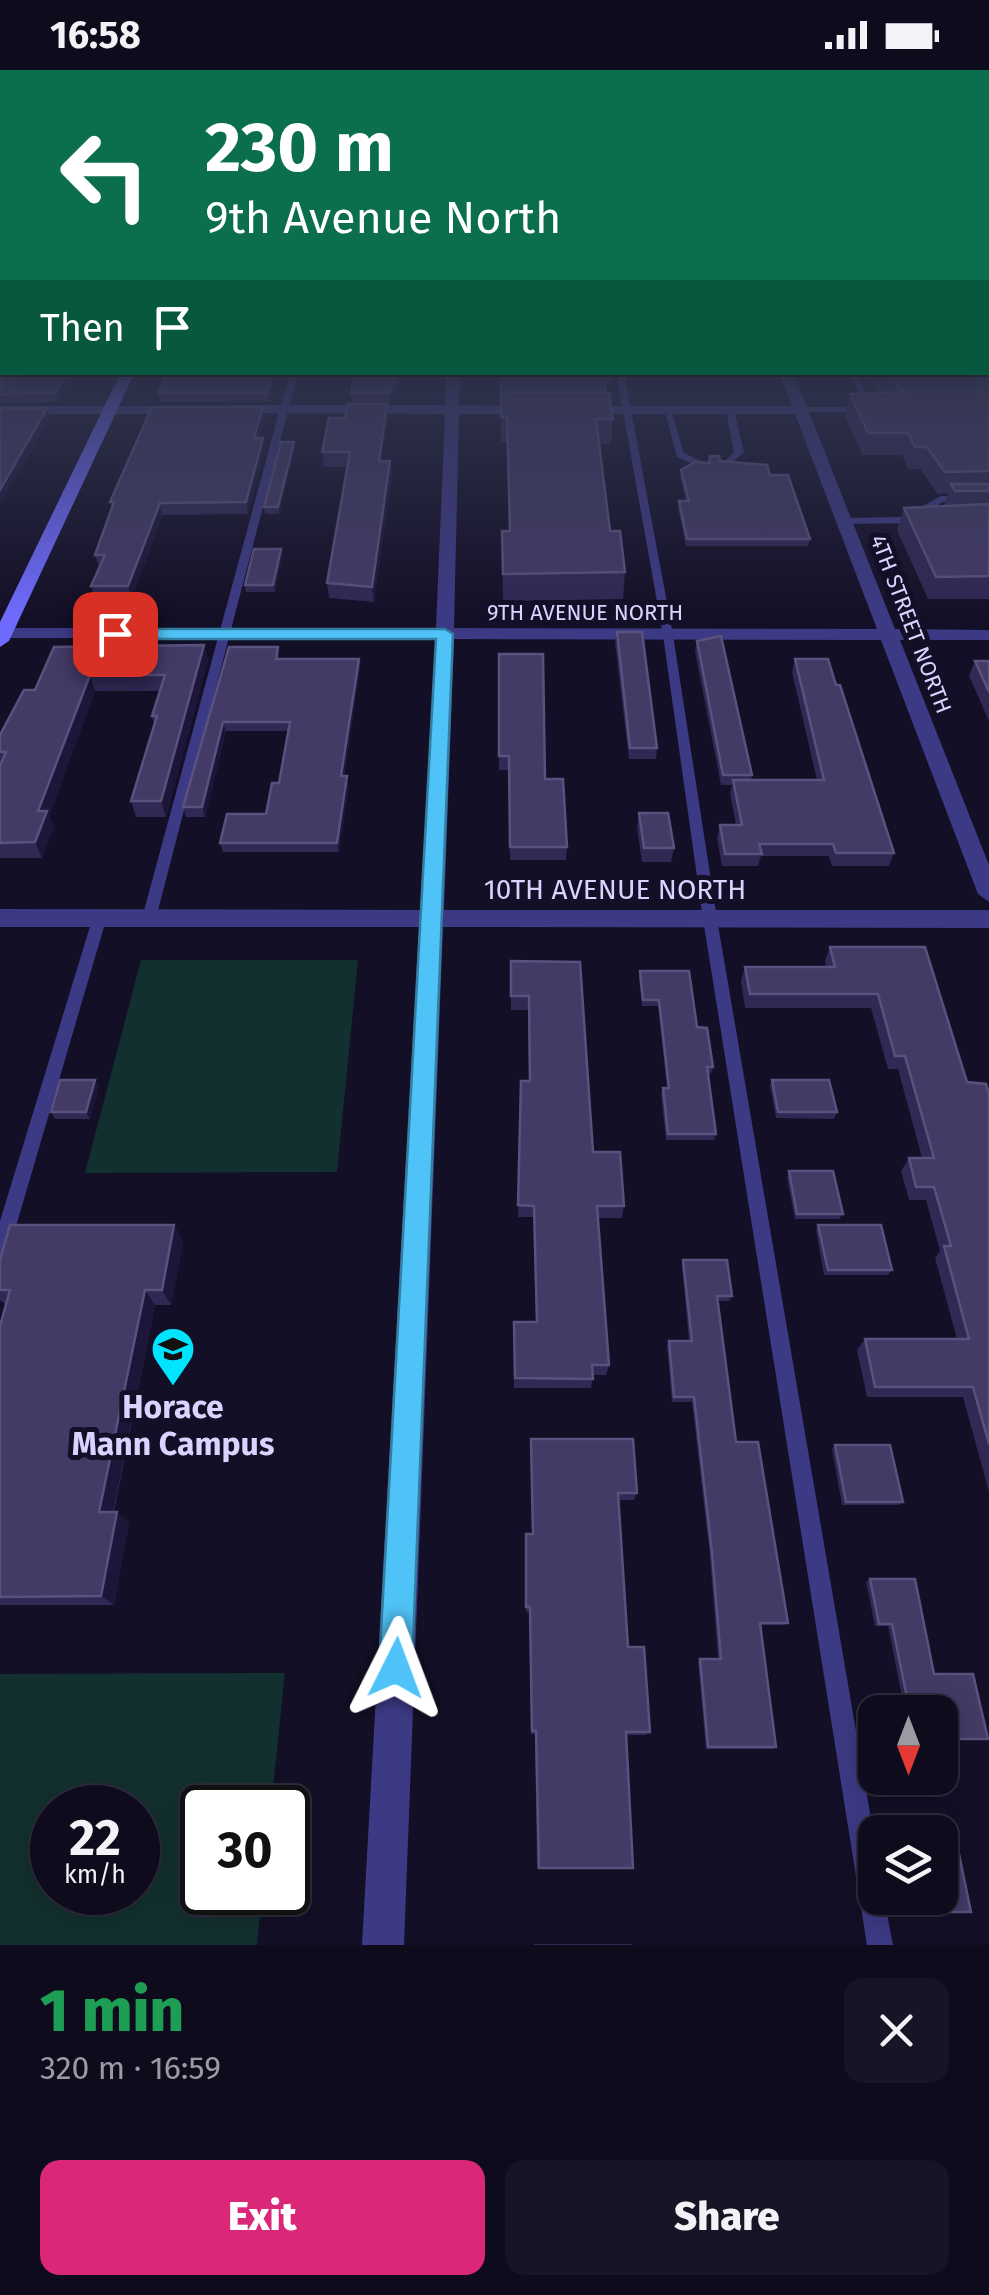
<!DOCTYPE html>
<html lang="en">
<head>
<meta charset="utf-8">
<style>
	:root { --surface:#0e0b1c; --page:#171425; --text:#f1f3f6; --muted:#9b9ba3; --line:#2e2b3b; --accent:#db2777 }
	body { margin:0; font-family:"Fira Sans",sans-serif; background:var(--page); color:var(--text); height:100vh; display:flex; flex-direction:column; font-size:38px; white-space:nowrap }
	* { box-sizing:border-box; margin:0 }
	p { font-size:32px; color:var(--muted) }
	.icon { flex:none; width:55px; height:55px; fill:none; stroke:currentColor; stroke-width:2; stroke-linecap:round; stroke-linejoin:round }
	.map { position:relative; height:1875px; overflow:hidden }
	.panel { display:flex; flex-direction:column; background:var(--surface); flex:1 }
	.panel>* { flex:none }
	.hud { position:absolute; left:0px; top:0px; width:990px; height:305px; box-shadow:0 5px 25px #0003,0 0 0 2px var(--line); background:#0b6e4f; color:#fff; overflow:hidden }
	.needle { width:65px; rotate:180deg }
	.buttons { position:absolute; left:858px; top:1625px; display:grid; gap:20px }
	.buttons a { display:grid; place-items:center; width:100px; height:100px; border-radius:20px; background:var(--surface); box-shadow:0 5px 25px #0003,0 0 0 2px var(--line); font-size:50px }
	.speed { position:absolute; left:30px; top:1715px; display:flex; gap:20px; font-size:50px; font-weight:700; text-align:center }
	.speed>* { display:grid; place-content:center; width:130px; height:130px; border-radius:50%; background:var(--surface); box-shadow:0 5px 25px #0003,0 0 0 2px var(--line); line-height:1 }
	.speed small { font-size:25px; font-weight:400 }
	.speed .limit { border:5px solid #111; border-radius:15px; background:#fff; color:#111 }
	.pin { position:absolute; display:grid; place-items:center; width:85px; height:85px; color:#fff; margin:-42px; border-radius:20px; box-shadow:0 5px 15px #0006 }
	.me { position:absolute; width:110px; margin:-55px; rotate:3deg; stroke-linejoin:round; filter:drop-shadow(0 0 8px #0008) }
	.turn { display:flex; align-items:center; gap:35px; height:210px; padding:0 40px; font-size:45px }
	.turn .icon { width:130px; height:130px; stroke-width:2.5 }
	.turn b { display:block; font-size:70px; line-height:85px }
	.then { display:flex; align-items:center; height:95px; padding:0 40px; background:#0003; gap:20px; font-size:38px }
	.round { display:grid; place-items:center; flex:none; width:105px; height:105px; border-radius:20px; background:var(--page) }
	.overview { display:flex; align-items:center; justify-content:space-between; height:170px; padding:0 40px }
	h1 { font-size:60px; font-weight:800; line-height:75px; color:#1e9e55 }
	.cta { display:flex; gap:20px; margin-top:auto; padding:20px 40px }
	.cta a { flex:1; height:115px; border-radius:20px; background:var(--accent); color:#fff; font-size:40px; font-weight:800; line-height:115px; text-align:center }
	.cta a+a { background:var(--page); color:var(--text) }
	.status { display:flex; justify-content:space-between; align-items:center; height:70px; padding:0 50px; background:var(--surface); direction:ltr }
	.status svg { height:28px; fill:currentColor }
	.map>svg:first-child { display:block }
	.green { fill:#12302f; fill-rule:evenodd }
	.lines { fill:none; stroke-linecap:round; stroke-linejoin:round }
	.lane { fill:#3d3a85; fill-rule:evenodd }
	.street { fill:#3d3a85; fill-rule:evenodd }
	.secondary { fill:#6f6bff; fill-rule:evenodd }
	.wall { fill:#312854 }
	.shaded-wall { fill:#1d163a }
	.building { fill:#433a66; stroke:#5a527e; stroke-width:2.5 }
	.route { fill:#4fc3f7; stroke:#337fa1; stroke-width:2.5 }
	.labels { text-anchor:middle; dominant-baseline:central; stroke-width:10; stroke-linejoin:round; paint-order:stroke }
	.far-street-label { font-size:22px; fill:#d9d4ff; stroke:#130f26 }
	.street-label { font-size:28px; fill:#d9d4ff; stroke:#130f26 }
	.near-poi-label { font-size:32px; font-weight:bold; fill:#d9d4ff; stroke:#130f26 }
</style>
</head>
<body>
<div class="status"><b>16:58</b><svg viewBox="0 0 49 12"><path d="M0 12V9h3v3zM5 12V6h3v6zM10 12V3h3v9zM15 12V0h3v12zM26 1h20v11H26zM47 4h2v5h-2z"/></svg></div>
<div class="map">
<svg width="989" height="1875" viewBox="0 0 989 1875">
	<rect width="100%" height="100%" fill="#130f26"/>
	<path class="green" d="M141 890H358L337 1102 85 1103Z
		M285 1603 271 1737 202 1738V1822L262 1823 257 1875H0V1604ZM52 1738H138V1822H52Z"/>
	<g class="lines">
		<path class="lane" d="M290 302H298L156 848 149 853 142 848Z
			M616 302H624L673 565 717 849 875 1772V1828H884L893 1875H867L703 849 663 565Z
			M849 302H857L869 331 844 342H798V338L801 337H844L861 328Z
			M730 337 734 340 744 382 726 398 721 395 734 382 726 340Z
			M664 338 671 340 684 383 705 393V397H699L677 387Z
			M941 426H989V432H943L916 447 923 448V452L920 453 843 454 838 451 843 448 903 447Z
			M99 845 106 850 9 1180 6 1186 0 1188V1151L92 850Z"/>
		<path class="street" d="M446 302H460L459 335 535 336 542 340 535 344H459L454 558 877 559 795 344H580L573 340 580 336H792L779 302H793L895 559 989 560V570H900L989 795V832L978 824 881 570 454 569 444 840H989V858L443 857 404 1875H362L419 857H0V839L420 840 436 569 0 568V558H436L445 344 230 343 223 339 230 335H445Z
			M0 336H185L192 340 185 344H0Z"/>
		<path class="secondary" d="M121 302H135L9 571 0 577V552Z"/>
	</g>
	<path class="wall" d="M0 285 2 302H76L58 332 0 333Z
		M989 285V529H928L897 460 904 438 944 436 948 423 938 424 920 399H908L902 385H862L845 345 850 324 879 323 864 309 865 302H988Z
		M167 302H278L269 332H161L159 323Z
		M398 302 395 321H391L390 332H352L351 323 354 307H331L330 303H302Z
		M501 302 610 309 609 319 605 321 613 349 611 374H599L610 461 625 502 623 529 503 531 502 461H509L507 372H501Z
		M387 334 388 348 382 391H390L392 405 374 532 329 528 327 513 348 397H324L322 382 345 348Z
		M263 337 265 348 259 368H263L265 379 248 444 162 445 132 528H95L91 516 99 496 95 485 112 439 110 432Z
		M295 379 279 444H265L264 437Z
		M720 391 770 405 810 469 808 476H686L678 438 679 431H686L680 407 681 400Z
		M281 479 282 486 275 522H246L245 515Z
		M617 562 657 678 656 689H629L615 573Z
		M697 571 752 705 751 710H817L792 602 795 589 836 615 894 783 889 796H832L829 786H761L758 796H722L717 768 720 755H736L730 723 732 715H721L695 581Z
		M204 575 208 590 166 747H136L131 731 154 655 152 646 160 621H95L49 746 54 756 42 788H0V665L35 620Z
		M229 577H278L279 589 360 598 344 706 349 715 339 782H223L220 773 266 744 279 713 289 661H226L205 747H186L183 737Z
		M499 584 545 709 567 777 566 790H510L509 700H499Z
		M975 591H989V651L969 606Z
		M639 743 674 778 671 792H642L637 757Z
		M830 877 967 1012 989 1024V1422L963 1327H867L857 1280 865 1269H957L935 1188 940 1181 926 1130H909L901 1101 909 1088H922L898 999H888L871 938H745L741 911 745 897H826L825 891Z
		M511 891 580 892 593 1082 624 1136 622 1148H598L609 1295 606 1305H593L591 1318H514V1252H536L533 1147H518L521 1011H529L528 940H511Z
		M640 901 697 957 713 997 711 1004H708L716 1064 714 1070H666L661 1024 663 1018H667L658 936H642L639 908Z
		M772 1010 837 1042 834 1049 776 1048 770 1016Z
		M99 1016 90 1049H55L51 1042Z
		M789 1101 843 1144 839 1149H795L787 1108Z
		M174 1155 183 1172 171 1235H155L114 1442 129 1452 114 1535H0V1255L6 1235 0 1230V1190Z
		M818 1155 892 1200 888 1205H824L816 1160Z
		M683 1190 732 1226 729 1231H718L736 1372 788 1553 784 1555H760L776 1677 773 1679H706L698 1591 700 1589H718L710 1486 692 1332H672L667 1276 669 1271H689L682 1196Z
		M531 1369 637 1423 634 1430H619L628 1577 650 1662 646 1665H626L633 1798H537L535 1664H531L529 1542H526L525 1471 532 1464Z
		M835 1375 903 1432 898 1435H842L832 1379Z
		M870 1509 934 1604 988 1669 982 1670H940V1642H905L888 1556H875L866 1512Z
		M953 1755 971 1842H915L912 1828H940V1762H900L899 1756Z
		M534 1874H631L632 1875H534Z"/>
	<path class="shaded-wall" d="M68 302H76L58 332 55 323Z
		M273 302H278L269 332 267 323Z
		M610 309 609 319 603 322 604 312Z
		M387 334 388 348 380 405 379 391Z
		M263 337 265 348 256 379 254 368Z
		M47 338 50 348 0 436V420Z
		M263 368 265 379 248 444 246 432Z
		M294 372 295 379 279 444 278 437Z
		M390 391 392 405 374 532 372 517Z
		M160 433 162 445 132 528 128 516Z
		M281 479 282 486 275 522 273 515Z
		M204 575 208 590 166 747 161 731Z
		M359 589 360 598 342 715 341 706Z
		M90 605 95 621 49 746 54 756 42 788 35 772 38 741Z
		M223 652 226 661 205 747 202 737Z
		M347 706 349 715 339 782 337 773Z
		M95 1010 99 1016 90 1049 86 1042Z
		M174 1155 183 1172 171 1235 162 1220Z
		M145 1220 155 1235 111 1452 99 1442Z
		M117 1442 129 1452 114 1535 101 1526Z"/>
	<path class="building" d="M0 285H2V302H68L55 323 0 324Z
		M988 285H989V401L945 402 927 377H915L908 363H868L850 324 905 322 884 302H988Z
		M167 302H273L267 323H159Z
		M355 302H396L395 312H391L389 323H351Z
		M501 302H609L610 309 604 312 606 323H501Z
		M501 323H609L613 349H596L610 461H620L625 502 503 504 502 461H510L507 347H501Z
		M348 334H387L379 391H390L372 517 327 513 350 382H322L329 348H345Z
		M152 337H263L254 368H263L246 432 160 433 128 516H91L105 485H95L114 432H110Z
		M0 338H47L0 420Z
		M281 372H294L278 437H264Z
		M710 386H719L720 391 767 395 770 405H788L810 469H687L679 431H689L681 400 695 392 709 393Z
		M951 414H989V421H955Z
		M989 434V506L936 507 904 438Z
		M254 479H281L273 515H245Z
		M617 562H642L657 678H630Z
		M721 566 752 705H723L697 571Z
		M204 575 161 731H131L157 646H152L165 605H90L38 741H47L35 772 0 773V696L6 682H0V665L24 620H35L54 577Z
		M229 577H278L276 589H359L341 706H347L337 773H220L227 744H266L272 713H279L290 652H223L202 737H183Z
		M499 584H543L545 709H563L567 777H510L509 686H499Z
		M795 589H828L836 615H840L894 783H836L833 774H759L762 784H725L720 755H742L733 710H824Z
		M975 591H989V622Z
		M639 743H668L674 778H644Z
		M830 877H925L967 1012 986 1014 989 1024V1374L973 1317H875L865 1269H969L944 1176H951L934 1117H916L909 1088H934L905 986H895L878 924H750L745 897H835Z
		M511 891 580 892 593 1082H620L624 1136H597L609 1295H592L593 1309 515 1308 514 1252H537L534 1136 518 1135 521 1011H530L529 926H511Z
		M640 901H689L697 957 707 958 713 997H707L716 1064H668L663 1018H669L659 930H643Z
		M60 1010H95L86 1042H51Z
		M772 1010H829L837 1042H778Z
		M789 1101H833L843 1144H797Z
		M10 1155H174L162 1220H145L99 1442H117L101 1526 0 1527V1256L10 1220H0V1190Z
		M818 1155H881L892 1200H828Z
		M683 1190H727L732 1226H717L736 1372H758L788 1553H760L776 1677H708L700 1589H721L712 1483 694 1327H674L669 1271H692Z
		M531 1369H633L637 1423H618L628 1577H644L650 1662H626L633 1798H539L536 1661H532L530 1537H526V1464H533Z
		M835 1375H890L903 1432H846Z
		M870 1509H915L934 1604H973L988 1669H940V1642H910L892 1554H879Z
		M904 1755H953L971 1842H920L918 1828H940V1762H906Z"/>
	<linearGradient id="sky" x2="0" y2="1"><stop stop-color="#0a0815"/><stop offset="0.52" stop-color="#333752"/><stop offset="1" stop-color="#333752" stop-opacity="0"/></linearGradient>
	<rect width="989" height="548" fill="url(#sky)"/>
	<path class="route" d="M445 559 453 564 412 1598 407 1610 396 1615 384 1610 379 1598 436 569H115L107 564 115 559Z"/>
	<defs>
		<symbol id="school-pin" viewBox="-11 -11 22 30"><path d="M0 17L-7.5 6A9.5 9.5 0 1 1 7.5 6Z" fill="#00e5ff" stroke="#130f26"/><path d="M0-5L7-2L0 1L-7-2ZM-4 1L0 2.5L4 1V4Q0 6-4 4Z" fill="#111"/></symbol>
	</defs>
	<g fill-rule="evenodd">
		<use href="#school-pin" x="148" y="1254" width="50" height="68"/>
	</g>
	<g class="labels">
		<g class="far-street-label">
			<text x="585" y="542">9TH AVENUE NORTH</text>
			<text transform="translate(911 554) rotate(69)">4TH STREET NORTH</text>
		</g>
		<g class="street-label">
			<text x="615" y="819">10TH AVENUE NORTH</text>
		</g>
		<g class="near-poi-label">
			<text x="173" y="1337">Horace<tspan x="173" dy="37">Mann Campus</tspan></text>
		</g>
	</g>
</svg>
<div class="buttons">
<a><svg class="needle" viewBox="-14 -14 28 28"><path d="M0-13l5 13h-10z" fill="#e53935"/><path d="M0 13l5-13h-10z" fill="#9b9ba3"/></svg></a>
<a><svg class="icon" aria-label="layers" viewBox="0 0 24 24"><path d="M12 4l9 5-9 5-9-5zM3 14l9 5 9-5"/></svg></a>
</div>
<div class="speed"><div>22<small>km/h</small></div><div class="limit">30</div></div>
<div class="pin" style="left:115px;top:564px;background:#d93025"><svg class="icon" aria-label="arrive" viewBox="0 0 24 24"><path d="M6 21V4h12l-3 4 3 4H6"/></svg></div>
<svg class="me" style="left:396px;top:1598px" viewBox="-20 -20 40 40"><path d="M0-17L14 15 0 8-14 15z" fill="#4fc3f7" stroke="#fff" stroke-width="4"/></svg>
<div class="hud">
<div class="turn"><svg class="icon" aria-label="left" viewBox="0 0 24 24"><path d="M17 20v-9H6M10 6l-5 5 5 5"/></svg><div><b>230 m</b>9th Avenue North</div></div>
<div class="then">Then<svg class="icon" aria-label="arrive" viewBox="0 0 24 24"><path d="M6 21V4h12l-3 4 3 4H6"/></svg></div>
</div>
</div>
<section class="panel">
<div class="overview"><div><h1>1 min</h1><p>320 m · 16:59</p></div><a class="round"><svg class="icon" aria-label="close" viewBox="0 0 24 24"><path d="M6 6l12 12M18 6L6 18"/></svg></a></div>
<div class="cta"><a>Exit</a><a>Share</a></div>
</section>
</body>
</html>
